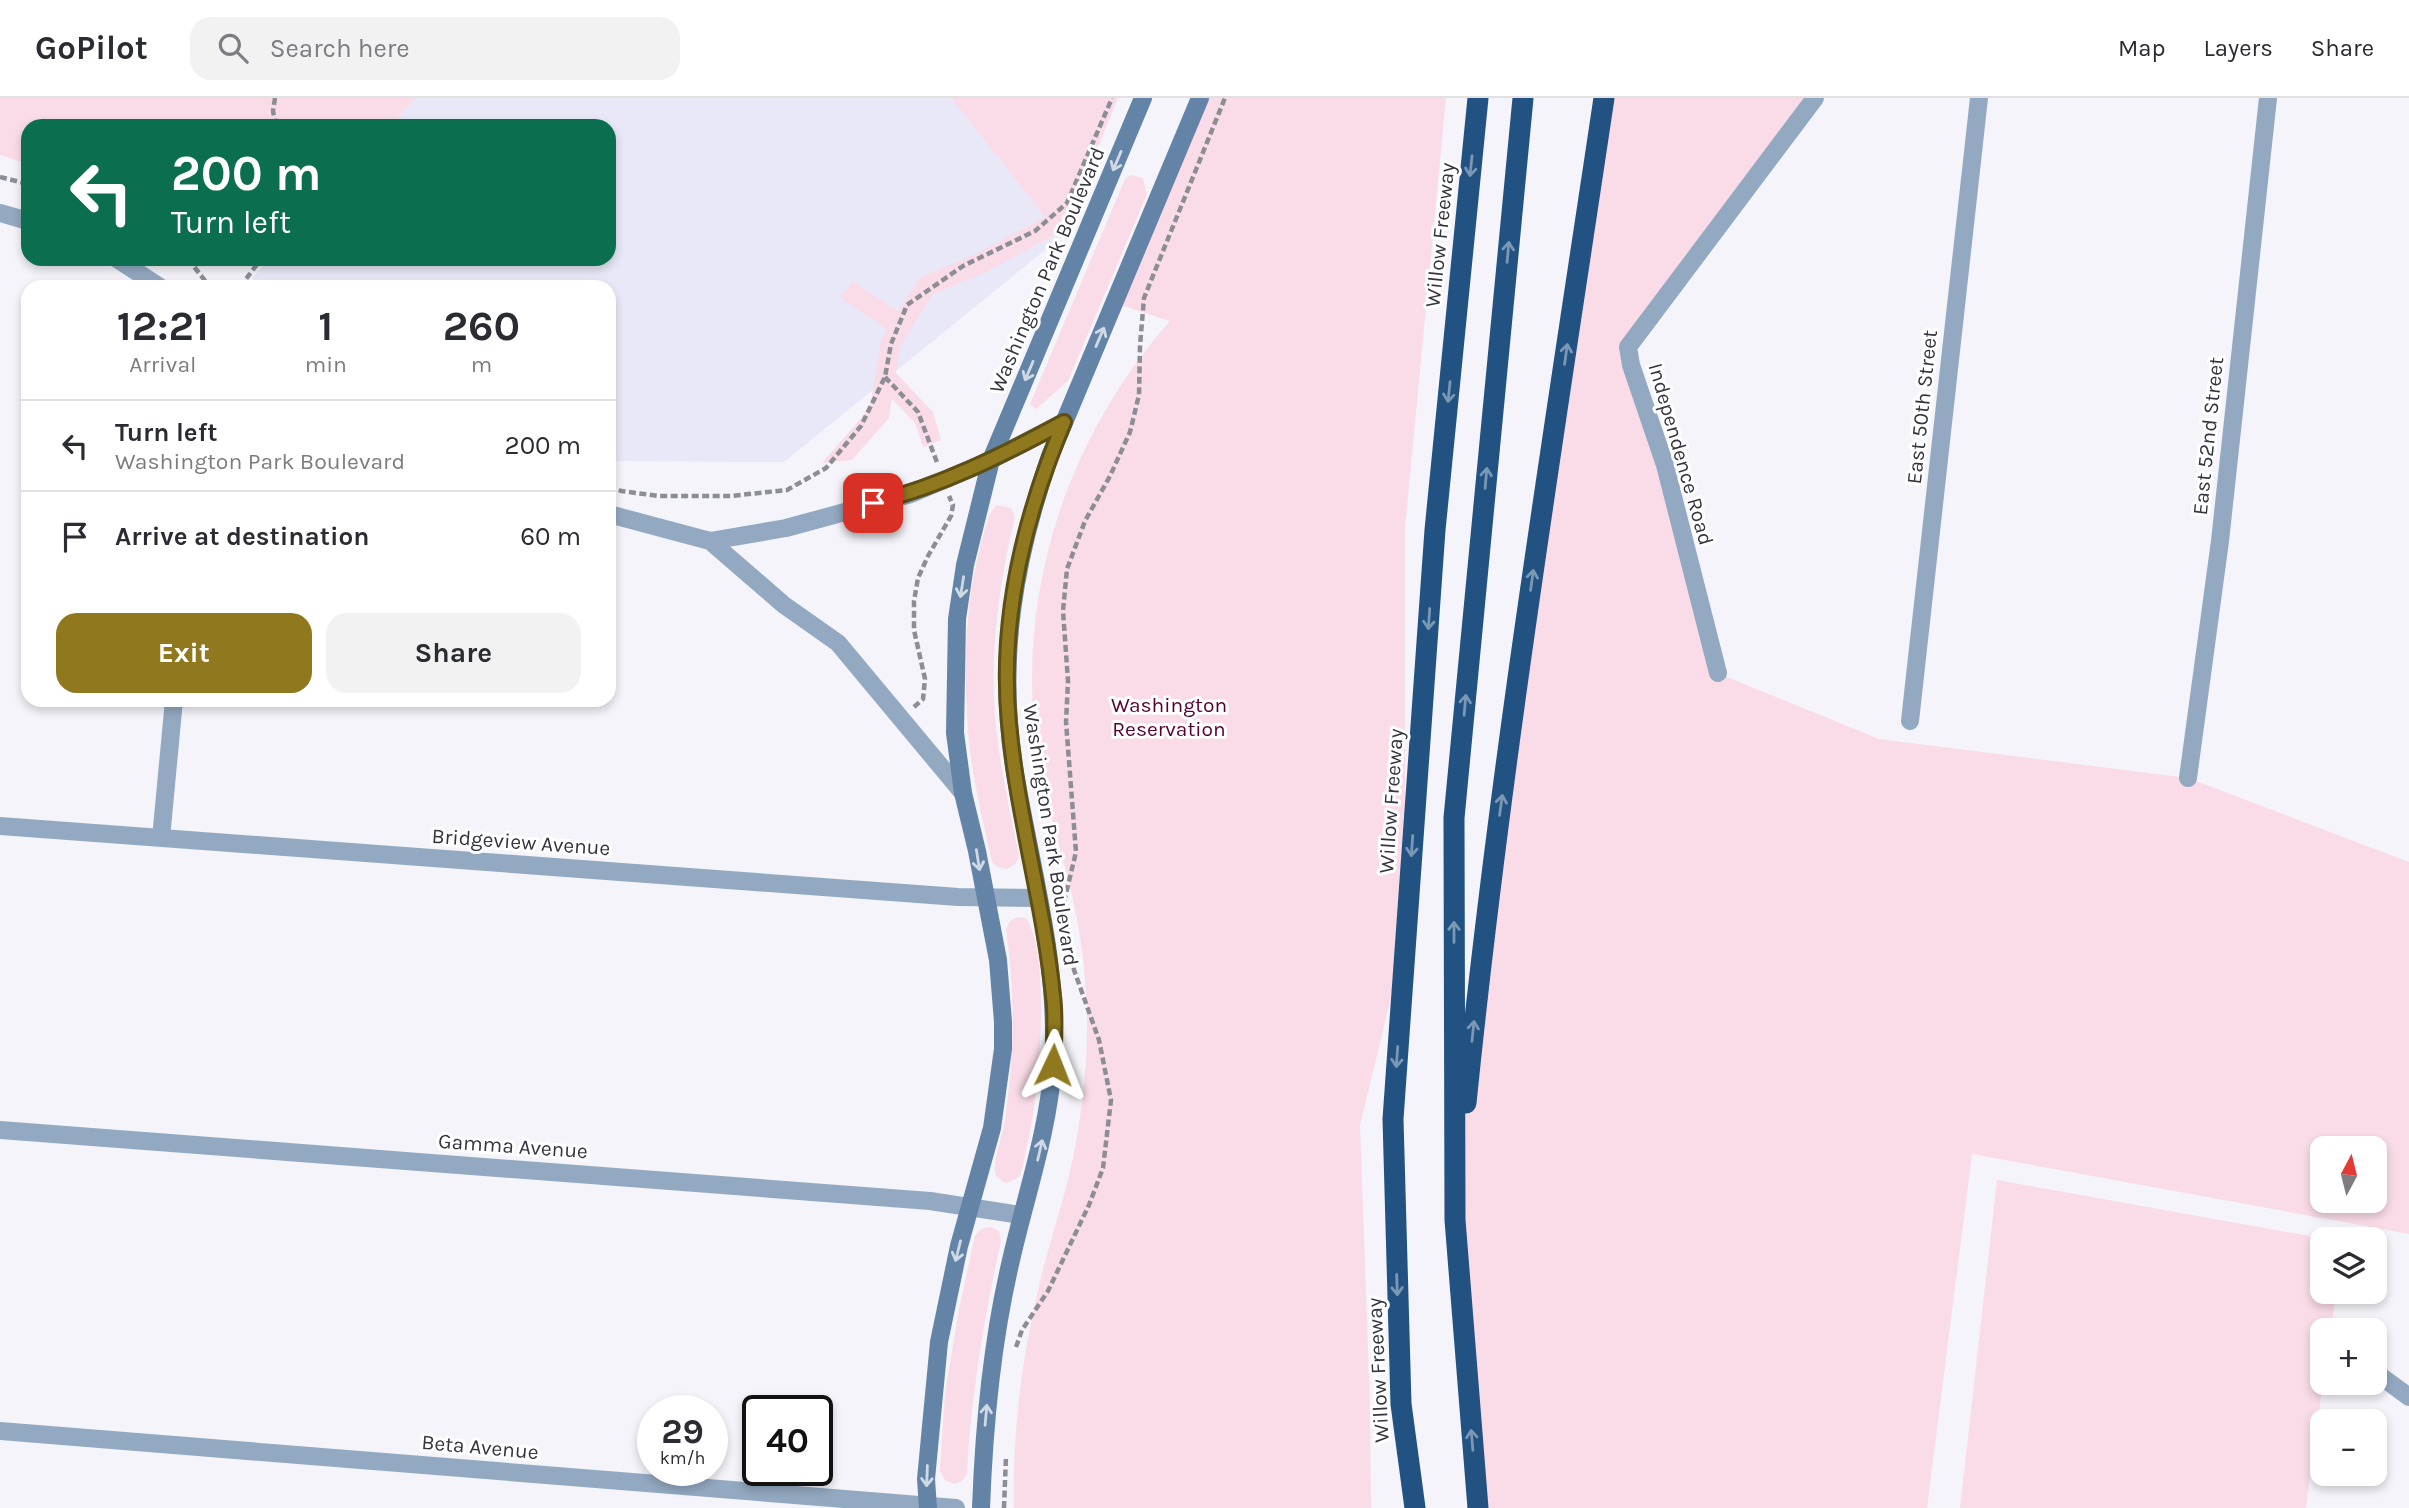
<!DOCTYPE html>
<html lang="en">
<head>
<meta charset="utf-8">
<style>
	:root { --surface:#fff; --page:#f2f2f3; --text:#2b2b33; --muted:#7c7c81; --line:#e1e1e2; --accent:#8f781e }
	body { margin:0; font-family:Karla,sans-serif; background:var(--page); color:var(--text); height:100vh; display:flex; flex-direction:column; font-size:26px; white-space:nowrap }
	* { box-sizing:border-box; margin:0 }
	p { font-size:23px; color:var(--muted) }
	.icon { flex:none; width:38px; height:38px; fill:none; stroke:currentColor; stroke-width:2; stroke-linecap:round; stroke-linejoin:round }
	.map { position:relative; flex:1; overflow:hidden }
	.drawer { position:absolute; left:21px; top:182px; width:595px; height:427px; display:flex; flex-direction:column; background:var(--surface); border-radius:21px; box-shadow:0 4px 10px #0003 }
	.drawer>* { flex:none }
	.top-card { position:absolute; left:21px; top:21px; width:595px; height:147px; border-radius:21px; box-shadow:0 4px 10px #0003; background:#0b6e4f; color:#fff; overflow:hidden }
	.needle { width:46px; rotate:7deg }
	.tools { position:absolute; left:2310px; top:1038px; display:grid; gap:14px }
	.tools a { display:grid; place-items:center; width:77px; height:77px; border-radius:14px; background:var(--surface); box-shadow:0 4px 10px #0003; font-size:35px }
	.speed { position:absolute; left:637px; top:1297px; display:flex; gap:14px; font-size:35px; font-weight:700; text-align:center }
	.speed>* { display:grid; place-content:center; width:91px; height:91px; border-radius:50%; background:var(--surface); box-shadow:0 4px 10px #0003; line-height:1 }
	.speed small { font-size:18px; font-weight:400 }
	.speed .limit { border:4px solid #111; border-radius:10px; background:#fff; color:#111 }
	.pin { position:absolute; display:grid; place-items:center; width:60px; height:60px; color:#fff; margin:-30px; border-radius:14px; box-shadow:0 4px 10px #0006 }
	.me { position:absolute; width:77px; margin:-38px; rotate:2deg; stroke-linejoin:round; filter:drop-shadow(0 0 5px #0008) }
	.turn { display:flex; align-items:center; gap:24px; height:147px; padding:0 35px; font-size:32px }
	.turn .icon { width:91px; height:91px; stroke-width:2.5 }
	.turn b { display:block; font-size:49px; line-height:60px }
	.eta { display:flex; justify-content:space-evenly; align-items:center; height:119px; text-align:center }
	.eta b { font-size:42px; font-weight:700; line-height:49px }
	.button { display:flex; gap:14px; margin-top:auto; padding:14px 35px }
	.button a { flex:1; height:80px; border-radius:21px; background:var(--accent); color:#fff; font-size:28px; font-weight:700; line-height:80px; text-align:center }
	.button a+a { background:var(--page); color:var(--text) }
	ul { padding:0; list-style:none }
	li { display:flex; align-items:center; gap:21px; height:91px; padding:0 35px; border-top:2px solid var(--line) }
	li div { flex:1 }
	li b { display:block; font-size:26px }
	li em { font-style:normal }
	header { display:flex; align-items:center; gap:42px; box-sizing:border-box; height:98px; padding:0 35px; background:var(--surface); border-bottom:2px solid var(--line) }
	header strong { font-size:33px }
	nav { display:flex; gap:38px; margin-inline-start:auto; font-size:24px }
	.search { width:490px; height:63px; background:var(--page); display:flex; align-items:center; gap:18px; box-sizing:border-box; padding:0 24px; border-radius:21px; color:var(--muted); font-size:26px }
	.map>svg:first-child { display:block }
	.built { fill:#e8e8f8 }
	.green { fill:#fadce8; fill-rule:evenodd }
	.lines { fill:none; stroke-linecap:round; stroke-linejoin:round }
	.path { stroke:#8d8d96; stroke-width:4.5; stroke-dasharray:7 3.5; stroke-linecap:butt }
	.street { stroke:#93a9c1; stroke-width:18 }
	.secondary { stroke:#6384a7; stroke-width:18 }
	.highway { stroke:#215282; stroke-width:21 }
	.oneway { stroke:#d0dae5 }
	.oneway2 { stroke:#7a97b4 }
	.route-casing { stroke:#5d4e14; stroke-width:18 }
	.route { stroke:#8f781e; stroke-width:12 }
	.labels { text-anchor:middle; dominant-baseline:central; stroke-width:6; stroke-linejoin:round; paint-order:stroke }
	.street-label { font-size:21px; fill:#353542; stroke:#fff }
	.park-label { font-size:21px; fill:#580034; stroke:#fff }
</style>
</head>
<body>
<header>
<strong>GoPilot</strong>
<div class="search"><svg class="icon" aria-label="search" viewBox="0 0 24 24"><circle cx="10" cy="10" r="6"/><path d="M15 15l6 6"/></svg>Search here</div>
<nav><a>Map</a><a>Layers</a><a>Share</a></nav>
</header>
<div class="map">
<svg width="2409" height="1410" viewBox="0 0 2409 1410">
	<rect width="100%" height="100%" fill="#f4f4fa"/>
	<path class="built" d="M416 0H951L1061 139 784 364 609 363V189H264L252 180 270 161H609V28H390Z"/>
	<path class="green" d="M0 0H416L390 28H28V66L0 57Z
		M951 0H1118L1061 139 1058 135 984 175 933 196 900 249 896 275 933 314 941 342 923 349 915 325 892 301 889 320 852 362 822 365 870 310 881 242 887 231 840 199 853 184 898 213 919 180 976 156 1045 119Z
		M1200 0H1446L1405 430V842L1360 1027 1370 1305 1371 1410H1014C1012 1336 1022 1260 1039 1188 1048 1148 1062 1109 1071 1069 1079 1034 1083 999 1086 964 1090 896 1082 827 1063 762 1055 732 1045 702 1040 672 1011 510 1062 345 1170 223L1114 205Z
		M1604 0H1815L1628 249 1717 575 1879 641 2188 680 2409 764V1136L1972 1056 1927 1410H1478L1455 1122 1481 860ZM2322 1050H2375V1102H2322Z
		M1131 77 1143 80 1147 96 1068 283 1036 311 1030 306 1125 81Z
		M997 407 1011 410 1015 419C998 490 988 564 997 637 1002 678 1011 718 1019 758L1016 765 1008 771 997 769 992 764C984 728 975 691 970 654 963 586 963 512 981 446 985 433 986 417 997 407Z
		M1018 819 1026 820C1053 861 1038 1009 1025 1057 1024 1063 1023 1072 1019 1078 1016 1082 1010 1083 1005 1085 1001 1082 995 1079 995 1073 993 1063 1004 1032 1005 1020 1015 952 1015 899 1006 831L1010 823Z
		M1997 1082 2326 1141H2322V1194H2336L2331 1232H2322L2323 1285 2306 1410H1960Z
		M991 1129 999 1133 1001 1143C984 1220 971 1297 967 1376L962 1383 954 1386 945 1382 940 1373 945 1295 959 1211 975 1138 981 1131Z"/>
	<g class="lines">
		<path class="path" d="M275 0 273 13 276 28
			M0 79 28 86
			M188 161 210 189
			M240 189 261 161
			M885 279 918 314 938 367
			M609 388 621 393 659 398H731L787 392 826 370 861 328 885 279 891 246 907 207 963 168 1035 133 1067 105 1112 0
			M914 609 923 601 925 581 914 532V503L918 480 928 458 951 418 953 407 949 398
			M1016 1249 1022 1232 1048 1193 1089 1107 1103 1070 1111 1002 1099 942 1074 872 1064 804 1076 754 1066 624 1068 583 1063 513 1067 471 1085 423 1110 378 1130 334 1139 297 1140 248 1144 200 1225 0
			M1004 1410 1006 1358"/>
		<path class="street" d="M0 115 28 123
			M117 161 160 189
			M609 416 710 443 784 507 838 545 963 695
			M710 443 786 430 911 396 991 362 1064 324
			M1718 575 1665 367 1631 267 1628 249 1815 0
			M1910 623 1979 0
			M2188 680 2220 443 2268 0
			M0 728 958 799 1038 800
			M161 740 174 602
			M0 1032 930 1103 1021 1117
			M2375 1274 2409 1299
			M0 1333 956 1410"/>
		<path class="secondary" d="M928 1410 926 1381 939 1244 959 1148 992 1030 1003 951V924L998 862 977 753 963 695 955 635 957 521 965 467 991 362 1143 0
			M981 1410C984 1329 991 1250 1009 1171 1024 1102 1048 1037 1053 966 1060 867 1030 767 1014 669 997 560 1014 462 1050 358L1200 0"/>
		<path class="highway" d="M1466 1005C1500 669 1554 335 1604 0
			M1415 1410 1401 1306 1393 1021 1435 432 1478 0
			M1478 1410 1455 1122 1454 720 1523 0"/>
	</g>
	<defs><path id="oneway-shaft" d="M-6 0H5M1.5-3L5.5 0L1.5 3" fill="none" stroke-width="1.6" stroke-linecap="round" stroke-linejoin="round" transform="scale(1.75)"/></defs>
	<g class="oneway">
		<use href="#oneway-shaft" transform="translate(1117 63) rotate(113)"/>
		<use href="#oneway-shaft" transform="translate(1100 239) rotate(-67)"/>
		<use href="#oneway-shaft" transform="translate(1029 273) rotate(113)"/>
		<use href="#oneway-shaft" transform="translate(962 489) rotate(99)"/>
		<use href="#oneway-shaft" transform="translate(978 762) rotate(81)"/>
		<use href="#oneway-shaft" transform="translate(1040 1052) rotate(-77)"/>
		<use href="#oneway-shaft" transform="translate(958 1153) rotate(104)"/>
		<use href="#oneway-shaft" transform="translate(986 1317) rotate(-85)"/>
		<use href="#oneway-shaft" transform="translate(927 1378) rotate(92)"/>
	</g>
	<g class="oneway2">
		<use href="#oneway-shaft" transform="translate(1471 68) rotate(96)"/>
		<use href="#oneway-shaft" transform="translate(1508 154) rotate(-85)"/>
		<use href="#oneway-shaft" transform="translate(1566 256) rotate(-82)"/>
		<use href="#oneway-shaft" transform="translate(1449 294) rotate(96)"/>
		<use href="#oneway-shaft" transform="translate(1486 380) rotate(-85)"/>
		<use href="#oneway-shaft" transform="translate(1532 482) rotate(-82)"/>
		<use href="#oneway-shaft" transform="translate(1429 521) rotate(94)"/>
		<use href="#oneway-shaft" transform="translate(1465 607) rotate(-85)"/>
		<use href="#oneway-shaft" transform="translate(1501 707) rotate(-82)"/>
		<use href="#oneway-shaft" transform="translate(1412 748) rotate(94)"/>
		<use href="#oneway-shaft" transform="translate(1454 834) rotate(-90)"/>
		<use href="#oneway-shaft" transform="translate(1473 933) rotate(-84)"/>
		<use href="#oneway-shaft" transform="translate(1397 959) rotate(94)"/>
		<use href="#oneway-shaft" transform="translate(1397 1187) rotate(88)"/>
		<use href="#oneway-shaft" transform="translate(1472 1342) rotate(-95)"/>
	</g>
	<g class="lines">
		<defs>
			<path id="route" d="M873 405C941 388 1003 357 1064 324 1024 419 999 522 1009 625 1017 717 1044 806 1053 898 1056 921 1054 944 1053 967"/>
		</defs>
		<use href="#route" class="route-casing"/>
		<use href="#route" class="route"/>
	</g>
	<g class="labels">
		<g class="street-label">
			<text transform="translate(1440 137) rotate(-84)">Willow Freeway</text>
			<text transform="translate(1047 172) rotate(-67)">Washington Park Boulevard</text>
			<text transform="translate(1922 309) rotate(-84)">East 50th Street</text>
			<text transform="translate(2208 338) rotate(-84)">East 52nd Street</text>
			<text transform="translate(1681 356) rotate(74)">Independence Road</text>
			<text transform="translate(1391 703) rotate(-86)">Willow Freeway</text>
			<text transform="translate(1051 737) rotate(81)">Washington Park Boulevard</text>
			<text transform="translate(521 744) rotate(4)">Bridgeview Avenue</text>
			<text transform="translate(513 1048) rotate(4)">Gamma Avenue</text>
			<text transform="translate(1378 1272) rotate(-93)">Willow Freeway</text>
			<text transform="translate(480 1349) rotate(5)">Beta Avenue</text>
		</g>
		<g class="park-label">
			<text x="1169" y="607">Washington<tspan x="1169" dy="24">Reservation</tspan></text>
		</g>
	</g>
</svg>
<div class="tools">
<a><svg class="needle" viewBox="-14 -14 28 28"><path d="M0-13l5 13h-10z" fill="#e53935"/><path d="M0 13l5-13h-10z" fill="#7c7c81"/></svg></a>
<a><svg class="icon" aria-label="layers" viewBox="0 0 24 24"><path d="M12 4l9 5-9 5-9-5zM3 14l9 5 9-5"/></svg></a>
<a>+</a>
<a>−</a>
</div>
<div class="speed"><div>29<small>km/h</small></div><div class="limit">40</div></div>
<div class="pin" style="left:873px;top:405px;background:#d93025"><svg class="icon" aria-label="arrive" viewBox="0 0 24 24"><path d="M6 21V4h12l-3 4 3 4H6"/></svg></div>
<svg class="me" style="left:1053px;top:967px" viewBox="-20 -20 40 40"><path d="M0-17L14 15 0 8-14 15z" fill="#8f781e" stroke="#fff" stroke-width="4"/></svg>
<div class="top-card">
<div class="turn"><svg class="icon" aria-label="left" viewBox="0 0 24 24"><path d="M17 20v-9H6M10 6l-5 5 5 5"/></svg><div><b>200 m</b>Turn left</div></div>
</div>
<section class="drawer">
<div class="eta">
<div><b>12:21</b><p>Arrival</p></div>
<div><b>1</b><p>min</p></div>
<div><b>260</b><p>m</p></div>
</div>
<ul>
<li><svg class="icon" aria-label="left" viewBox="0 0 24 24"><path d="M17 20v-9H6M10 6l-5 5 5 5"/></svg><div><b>Turn left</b><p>Washington Park Boulevard</p></div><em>200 m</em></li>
<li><svg class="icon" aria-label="arrive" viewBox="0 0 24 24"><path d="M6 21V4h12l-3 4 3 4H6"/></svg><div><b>Arrive at destination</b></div><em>60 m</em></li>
</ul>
<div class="button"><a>Exit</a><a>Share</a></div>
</section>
</div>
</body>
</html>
